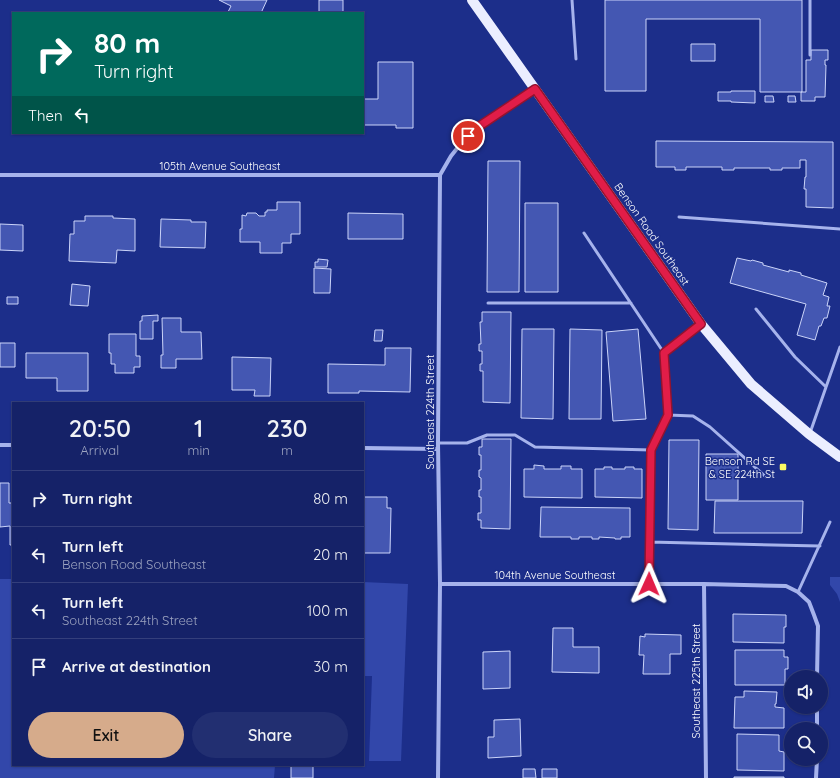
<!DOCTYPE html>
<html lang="en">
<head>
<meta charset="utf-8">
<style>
	:root { --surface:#152268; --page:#222f71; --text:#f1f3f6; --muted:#9da4c0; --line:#343f7c; --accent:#d6ab8b }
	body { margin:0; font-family:Quicksand,sans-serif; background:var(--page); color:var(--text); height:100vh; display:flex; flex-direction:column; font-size:15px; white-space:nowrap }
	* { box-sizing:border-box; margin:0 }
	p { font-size:13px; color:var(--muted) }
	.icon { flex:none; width:22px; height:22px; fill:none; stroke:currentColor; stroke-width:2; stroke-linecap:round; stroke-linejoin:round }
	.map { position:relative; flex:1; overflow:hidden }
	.details { position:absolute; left:12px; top:402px; width:352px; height:364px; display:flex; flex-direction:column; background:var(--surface); border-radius:0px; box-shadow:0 1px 3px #0004,0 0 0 1px var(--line) }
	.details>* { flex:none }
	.hud { position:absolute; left:12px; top:12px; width:352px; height:122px; border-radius:0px; box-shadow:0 1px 3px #0004,0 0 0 1px var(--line); background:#00695c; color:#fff; overflow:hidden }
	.controls { position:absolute; left:784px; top:670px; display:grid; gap:8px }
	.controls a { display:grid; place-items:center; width:44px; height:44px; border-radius:50%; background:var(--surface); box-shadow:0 1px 3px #0004,0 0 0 1px var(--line); font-size:20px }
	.pin { position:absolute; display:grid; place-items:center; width:34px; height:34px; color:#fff; margin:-17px; border:2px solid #fff; border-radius:50%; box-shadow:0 1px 4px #0007 }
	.me { position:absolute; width:44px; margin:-22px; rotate:1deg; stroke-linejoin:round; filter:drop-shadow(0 0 3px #0008) }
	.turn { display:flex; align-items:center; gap:14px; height:84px; padding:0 16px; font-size:18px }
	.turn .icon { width:52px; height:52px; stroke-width:2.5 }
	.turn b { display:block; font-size:28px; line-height:34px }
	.then { display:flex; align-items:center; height:38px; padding:0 16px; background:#0003; gap:8px; font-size:15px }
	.eta { display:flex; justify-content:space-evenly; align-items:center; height:68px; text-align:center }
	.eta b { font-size:24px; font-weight:600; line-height:28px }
	.button { display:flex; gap:8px; margin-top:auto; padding:8px 16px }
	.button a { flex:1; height:46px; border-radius:24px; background:var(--accent); color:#111; font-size:16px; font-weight:600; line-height:46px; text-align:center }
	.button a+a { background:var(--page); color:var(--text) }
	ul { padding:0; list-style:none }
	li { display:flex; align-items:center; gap:12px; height:56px; padding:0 16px; border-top:1px solid var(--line) }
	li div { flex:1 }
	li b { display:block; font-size:15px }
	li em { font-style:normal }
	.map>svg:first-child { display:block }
	.green { fill:#3247aa }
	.building { fill:#4457b2; stroke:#cbd4f9 }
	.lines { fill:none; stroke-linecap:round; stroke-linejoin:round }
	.lane { stroke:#a6b3ec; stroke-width:3 }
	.street { stroke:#a6b3ec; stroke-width:4 }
	.primary { stroke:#ebeeff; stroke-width:10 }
	.route-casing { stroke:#92132f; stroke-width:10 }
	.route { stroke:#e11d48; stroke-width:7 }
	.poi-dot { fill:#fdfb63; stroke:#1c2e8a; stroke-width:1.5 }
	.labels { text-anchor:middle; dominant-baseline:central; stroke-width:3; stroke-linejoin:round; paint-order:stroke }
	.street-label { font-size:11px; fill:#fff; stroke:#1c2e8a }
	.poi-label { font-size:11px; fill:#fff; stroke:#1c2e8a; text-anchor:end }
</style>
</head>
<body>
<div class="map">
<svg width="840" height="778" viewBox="0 0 840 778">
	<rect width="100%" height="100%" fill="#1c2e8a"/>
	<path class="green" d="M830 577H840V602L837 594 830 585Z
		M0 579H13V765H275L274 778H0Z
		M363 582 408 584 401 761H369L372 676H363Z"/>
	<path class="building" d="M219 0H267L261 13H229L228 12 231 6Z
		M319 0H343V13H319Z
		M605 0H802V92H760V19H646V91H605Z
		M691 44H715V61H691Z
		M811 50H828V60H825V65H826L825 97H815V101H801V92H806V60H811Z
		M378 62H413V128H396V125H363V99H378Z
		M731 91H755V103L731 102V101H718V92H731Z
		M765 96H773L774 102H765Z
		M788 96H795L796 102H788Z
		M656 141 833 142V208L806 207V189H804L805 177H806V160H800V168H782V170H770V168H734V170H722V167H686V170H675V167H656Z
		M488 161H520L519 292H487Z
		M277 202H300V234H291V243H282V253H260V242H240V229H242V215L246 216 247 213H256L259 216H265V212H267V210H277Z
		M525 203H558V292H525Z
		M348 213 403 214V239H348Z
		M85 216H113V218L135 219V251L117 250 116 263 69 261 70 234H74V221H85Z
		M161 219 191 220V222H206L205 248 160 247Z
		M0 224 23 225V251L0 250Z
		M737 258 751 261 752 260 763 263V265L789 272V270L801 273V275L827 283 823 295 829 297 827 306H830L827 318H824L821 326H819L815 340 797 335 806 304 730 283Z
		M318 259 328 260 327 267H315V262H318Z
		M314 268 331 269 330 293H314Z
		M72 284 90 286 88 306 70 305Z
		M7 297H18V304H7Z
		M482 312H511L510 403 483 402V371H480V364H482V351H479V344H481L480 322H482Z
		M158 315V321H153V339H140V321H142V316Z
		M162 318H181V332H201L202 359H176V368H161V355H163Z
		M522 329H554L553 419 521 418Z
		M570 329 602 330 601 419H569Z
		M638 329 646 419 613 421 606 332Z
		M375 330H383L382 341H374Z
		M109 334H136V356H140V367H134V373H115V364H111V353H109Z
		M0 343H15V367H0Z
		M385 348H411L410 392 359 391V393H328V364L385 365Z
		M26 353H88V391H57V378H26Z
		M232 357 271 358 270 396H254L255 390H232Z
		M482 439H511L510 529 481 528V520H478V513H481V497H479V490H481V478L479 477V470H481V455H479V447H482Z
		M669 440H699L698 530 668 529Z
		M706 454H738V500H706Z
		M534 465 544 466V469H561V466H571V469H582V498L524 497V469H534Z
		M604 467H612V469H625V467H634V469H642V498L595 497V469H604Z
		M0 483H9V503H13V545H10V526L0 527Z
		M363 497H387V508H391L390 553H363Z
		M715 501H803L802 533H714Z
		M541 507 630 508V537H621V539H615V538L599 537V539H592V537H579V539H571V537H540Z
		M733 614 786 615V627H784V643L733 642Z
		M553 628H573V647H599V673L552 672Z
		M645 634 681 635V654H670V674H643L644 655H639L640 636 645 637Z
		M735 650H784V657H788V669H785V685H735Z
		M510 651V688L483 689V652Z
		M744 691 777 692 776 704H775V707L784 708V728H734L735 697H744Z
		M520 719 521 756 488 758V737H494V720Z
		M737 734 779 735V751L784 752V771L737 770Z
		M291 765H313V778H291Z
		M523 769H535L536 778H523Z
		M542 769H557V778H542Z
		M734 777H784V778H734Z"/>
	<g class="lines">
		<path class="lane" d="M572 0 576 59
			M810 0V55
			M679 217 840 229
			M584 233 664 353 668 415 651 450
			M488 303H631
			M756 309 795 357 826 387
			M664 353 700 325
			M668 415 693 416 710 427 766 477
			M810 433 840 347
			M438 443H467L487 435H515L535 447 651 450 649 584
			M649 542 820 546
			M798 592 830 522"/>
		<path class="street" d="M0 175H440
			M0 445H13
			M363 448 438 449
			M440 584H704L786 586 798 592 809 602 814 615 818 626 817 677
			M704 584 706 778
			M817 729V707
			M438 778 440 584 438 443 440 175 451 156 459 146 478 127 535 89
			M816 778 817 759"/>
		<path class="primary" d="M472 0 701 324 751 384 809 434 840 457"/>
	</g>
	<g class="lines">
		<defs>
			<path id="route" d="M468 136 478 127 535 89 701 324 664 353 668 415 651 450 649 584"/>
		</defs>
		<use href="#route" class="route-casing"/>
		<use href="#route" class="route"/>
	</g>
	<rect class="poi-dot" x="779" y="463" width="8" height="8" rx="2"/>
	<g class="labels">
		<g class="street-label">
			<text x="220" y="166">105th Avenue Southeast</text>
			<text transform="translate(652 234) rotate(55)">Benson Road Southeast</text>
			<text transform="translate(430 412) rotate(-90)">Southeast 224th Street</text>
			<text x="555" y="575">104th Avenue Southeast</text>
			<text transform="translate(696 681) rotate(-90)">Southeast 225th Street</text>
		</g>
		<g class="poi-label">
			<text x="775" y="461">Benson Rd SE<tspan x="775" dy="13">&amp; SE 224th St</tspan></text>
		</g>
	</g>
</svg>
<div class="controls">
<a><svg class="icon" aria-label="sound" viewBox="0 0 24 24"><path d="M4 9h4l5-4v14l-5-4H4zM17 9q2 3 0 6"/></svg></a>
<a><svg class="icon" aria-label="search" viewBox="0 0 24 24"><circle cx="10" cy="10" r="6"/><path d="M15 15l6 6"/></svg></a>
</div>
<div class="pin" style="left:468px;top:136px;background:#d93025"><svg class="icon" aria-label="arrive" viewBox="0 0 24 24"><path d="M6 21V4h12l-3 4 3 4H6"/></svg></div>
<svg class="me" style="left:649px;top:584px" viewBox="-20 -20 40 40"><path d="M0-17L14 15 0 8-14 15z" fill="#e11d48" stroke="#fff" stroke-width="4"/></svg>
<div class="hud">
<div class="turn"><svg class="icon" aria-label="right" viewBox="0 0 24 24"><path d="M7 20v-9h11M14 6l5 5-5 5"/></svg><div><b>80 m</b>Turn right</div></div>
<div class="then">Then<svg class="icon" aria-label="left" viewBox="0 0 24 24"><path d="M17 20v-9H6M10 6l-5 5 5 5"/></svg></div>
</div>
<section class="details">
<div class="eta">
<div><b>20:50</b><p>Arrival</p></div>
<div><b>1</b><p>min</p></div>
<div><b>230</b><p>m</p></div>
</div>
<ul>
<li><svg class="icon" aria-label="right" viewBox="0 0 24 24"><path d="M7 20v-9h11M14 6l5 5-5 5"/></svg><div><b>Turn right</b></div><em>80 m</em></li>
<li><svg class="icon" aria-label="left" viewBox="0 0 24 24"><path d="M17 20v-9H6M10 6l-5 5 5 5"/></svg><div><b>Turn left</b><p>Benson Road Southeast</p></div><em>20 m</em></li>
<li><svg class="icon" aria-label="left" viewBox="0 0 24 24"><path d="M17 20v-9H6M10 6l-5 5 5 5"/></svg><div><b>Turn left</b><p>Southeast 224th Street</p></div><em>100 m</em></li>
<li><svg class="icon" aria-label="arrive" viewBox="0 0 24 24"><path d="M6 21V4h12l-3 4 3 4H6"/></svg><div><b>Arrive at destination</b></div><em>30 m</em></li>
</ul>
<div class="button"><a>Exit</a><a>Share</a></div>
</section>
</div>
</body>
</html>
